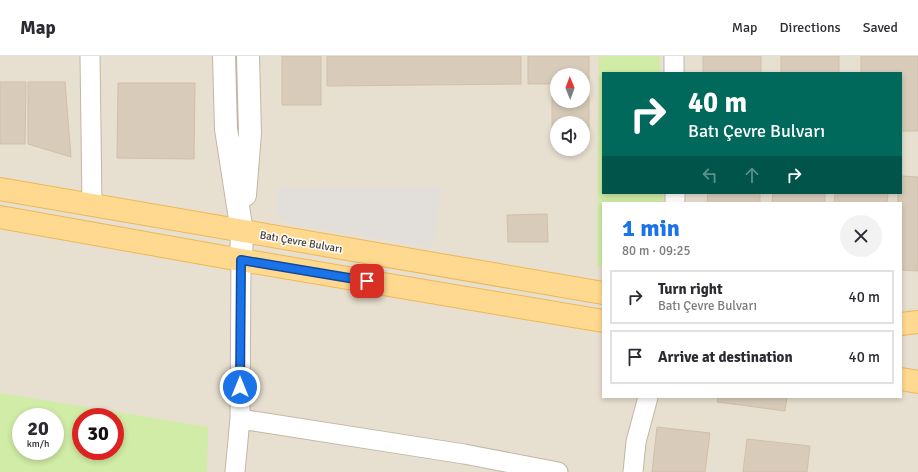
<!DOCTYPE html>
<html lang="en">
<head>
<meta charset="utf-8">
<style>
	:root { --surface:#fff; --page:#f2f2f3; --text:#2b2b33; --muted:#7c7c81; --line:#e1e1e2; --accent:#1a73e8 }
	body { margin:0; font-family:Signika,sans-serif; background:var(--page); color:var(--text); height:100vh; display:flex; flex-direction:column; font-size:15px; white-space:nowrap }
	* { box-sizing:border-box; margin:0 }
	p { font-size:13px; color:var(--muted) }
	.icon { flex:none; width:22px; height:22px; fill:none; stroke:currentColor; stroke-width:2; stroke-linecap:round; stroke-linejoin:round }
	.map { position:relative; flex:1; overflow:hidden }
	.drawer { position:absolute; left:602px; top:146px; width:300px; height:196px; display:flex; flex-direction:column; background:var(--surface); border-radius:0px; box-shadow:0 2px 6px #0003 }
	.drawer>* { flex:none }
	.hud { position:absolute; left:602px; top:16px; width:300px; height:122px; border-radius:0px; box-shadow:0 2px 6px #0003; background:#00695c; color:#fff; overflow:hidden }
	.needle { width:26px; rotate:359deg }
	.tools { position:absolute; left:550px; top:12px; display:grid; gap:8px }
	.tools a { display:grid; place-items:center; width:40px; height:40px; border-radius:50%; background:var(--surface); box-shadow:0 2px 6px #0003; font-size:20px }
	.speed { position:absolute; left:12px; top:352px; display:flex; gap:8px; font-size:20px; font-weight:700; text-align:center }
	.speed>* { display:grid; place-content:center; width:52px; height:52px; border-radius:50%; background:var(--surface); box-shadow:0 2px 6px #0003; line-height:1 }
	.speed small { font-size:10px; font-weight:400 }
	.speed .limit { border:6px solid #d22; background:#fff; color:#111 }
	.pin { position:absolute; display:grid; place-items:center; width:34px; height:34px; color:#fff; margin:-17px; border-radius:8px; box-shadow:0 2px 6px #0006 }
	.me { position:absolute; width:44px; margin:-22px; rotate:0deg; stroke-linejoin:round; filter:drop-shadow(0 0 3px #0008) }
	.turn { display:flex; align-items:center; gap:14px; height:84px; padding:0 20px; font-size:18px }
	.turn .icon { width:52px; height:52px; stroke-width:2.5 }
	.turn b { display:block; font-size:28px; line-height:34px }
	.lanes { display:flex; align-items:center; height:38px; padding:0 20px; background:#0003; justify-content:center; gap:20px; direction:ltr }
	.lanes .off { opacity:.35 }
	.round { display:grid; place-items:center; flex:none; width:42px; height:42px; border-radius:21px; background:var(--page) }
	.overview { display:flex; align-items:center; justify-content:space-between; height:68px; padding:0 20px }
	h1 { font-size:24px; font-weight:700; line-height:30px; color:var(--accent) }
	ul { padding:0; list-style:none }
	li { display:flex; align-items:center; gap:12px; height:54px; margin:0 8px 6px; padding:0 12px; border:2px solid var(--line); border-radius:0px }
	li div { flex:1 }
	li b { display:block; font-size:15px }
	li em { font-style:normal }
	header { display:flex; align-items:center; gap:24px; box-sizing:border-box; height:56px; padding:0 20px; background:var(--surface); border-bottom:1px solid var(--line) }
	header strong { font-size:19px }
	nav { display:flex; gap:22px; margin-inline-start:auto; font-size:14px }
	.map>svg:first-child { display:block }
	.residential { fill:#e7dfcf; fill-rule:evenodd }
	.green { fill:#d0eca6; fill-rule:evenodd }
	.parking { fill:#e2dfdb }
	.building { fill:#d8cbb9; stroke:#d1bfa9 }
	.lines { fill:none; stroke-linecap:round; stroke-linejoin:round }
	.minor-casing { stroke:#c2b7a7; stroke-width:21 }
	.tertiary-casing { stroke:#c2b7a7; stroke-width:24 }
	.primary-casing { stroke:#eeb855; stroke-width:24 }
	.minor { stroke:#fff; stroke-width:19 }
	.tertiary { stroke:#fff; stroke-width:22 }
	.primary { stroke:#ffd98f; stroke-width:22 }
	.route-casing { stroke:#114b97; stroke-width:10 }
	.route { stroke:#1a73e8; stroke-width:7 }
	.labels { text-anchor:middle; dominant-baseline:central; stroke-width:3; stroke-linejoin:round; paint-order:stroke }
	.street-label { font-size:11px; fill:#453c32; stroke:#fff }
</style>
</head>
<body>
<header>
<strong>Map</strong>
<nav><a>Map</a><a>Directions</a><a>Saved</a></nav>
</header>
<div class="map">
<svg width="918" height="416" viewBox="0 0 918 416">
	<rect width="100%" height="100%" fill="#f3ede2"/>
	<path class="residential" d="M0 0H918V416H0ZM603 17H901V137H603ZM557 19H583V45H557ZM557 67H583V93H557ZM603 147H901V341H603ZM21 361H55V395H21ZM81 361H115V395H81Z"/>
	<path class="green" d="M599 0H660V17H603V137H663V147H603V210H597Z
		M0 337 208 371 207 416H0ZM21 361H55V395H21ZM81 361H115V395H81Z"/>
	<path class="parking" d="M442 131 432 191 292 168 277 159V132Z"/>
	<path class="building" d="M282 0H321V49H282Z
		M327 0H521V28L327 30Z
		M528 0H589V28H583V19H557V28H528Z
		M703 0H761V17H703Z
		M781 0H839V17H781Z
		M861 0H918V75H901V17H861Z
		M0 26H26L25 88H0Z
		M28 26H65L71 101 28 88Z
		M118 27H195L194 103 117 102Z
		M552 40H557V45H583V40H589V75H583V67H557V74H552Z
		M901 120 918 121V215L901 214V147H898V137H901Z
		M708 137H760V147H707Z
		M773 137H825V147H772Z
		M835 137H888L887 147H834Z
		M547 158 548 186H508L507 159Z
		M718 341H787L785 355 717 346Z
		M657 371 710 377 705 416H652Z
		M747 383 810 390 807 416H743Z"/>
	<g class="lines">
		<defs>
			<path id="minor" d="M90 0 92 149
				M674 0V17
				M675 137V147
				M240 363 464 398 558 416
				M235 416 240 363 241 204
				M633 416 636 386 648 341"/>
			<path id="tertiary" d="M224 0 226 73 242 176 241 204
				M245 139 250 77 248 0"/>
			<path id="primary" d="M0 133 603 237
				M0 161 241 204 603 265
				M901 268 918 266
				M901 323 918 326"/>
		</defs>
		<use href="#minor" class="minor-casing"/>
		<use href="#tertiary" class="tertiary-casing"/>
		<use href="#primary" class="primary-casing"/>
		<use href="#minor" class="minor"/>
		<use href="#tertiary" class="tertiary"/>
		<use href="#primary" class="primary"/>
	</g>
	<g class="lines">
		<defs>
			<path id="route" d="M240 331 241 204 367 225"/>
		</defs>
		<use href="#route" class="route-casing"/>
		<use href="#route" class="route"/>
	</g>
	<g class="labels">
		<g class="street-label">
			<text transform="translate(301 186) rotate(10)">Batı Çevre Bulvarı</text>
		</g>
	</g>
</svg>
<div class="tools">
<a><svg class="needle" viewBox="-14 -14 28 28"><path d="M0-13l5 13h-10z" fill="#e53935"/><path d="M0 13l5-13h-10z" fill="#7c7c81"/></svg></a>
<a><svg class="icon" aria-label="sound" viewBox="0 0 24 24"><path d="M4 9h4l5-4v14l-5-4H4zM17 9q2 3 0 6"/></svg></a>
</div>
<div class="speed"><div>20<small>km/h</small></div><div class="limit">30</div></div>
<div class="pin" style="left:367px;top:225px;background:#d93025"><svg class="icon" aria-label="arrive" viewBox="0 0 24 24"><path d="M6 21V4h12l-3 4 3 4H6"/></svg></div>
<svg class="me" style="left:240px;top:331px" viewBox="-20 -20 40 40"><circle r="17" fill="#1a73e8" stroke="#fff" stroke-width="3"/><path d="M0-11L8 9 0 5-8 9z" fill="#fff"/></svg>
<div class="hud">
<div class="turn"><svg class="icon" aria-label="right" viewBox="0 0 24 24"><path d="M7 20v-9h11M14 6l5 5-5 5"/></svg><div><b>40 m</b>Batı Çevre Bulvarı</div></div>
<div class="lanes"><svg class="icon off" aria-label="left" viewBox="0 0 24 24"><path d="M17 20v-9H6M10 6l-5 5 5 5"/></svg><svg class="icon off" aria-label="ahead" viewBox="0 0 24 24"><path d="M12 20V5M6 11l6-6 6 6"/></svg><svg class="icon" aria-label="right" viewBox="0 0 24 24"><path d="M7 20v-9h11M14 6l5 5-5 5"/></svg></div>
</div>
<section class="drawer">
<div class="overview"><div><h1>1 min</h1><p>80 m · 09:25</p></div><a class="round"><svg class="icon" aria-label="close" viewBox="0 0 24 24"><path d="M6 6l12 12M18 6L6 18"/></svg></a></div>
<ul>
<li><svg class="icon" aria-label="right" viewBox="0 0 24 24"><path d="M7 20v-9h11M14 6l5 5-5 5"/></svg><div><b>Turn right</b><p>Batı Çevre Bulvarı</p></div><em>40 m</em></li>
<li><svg class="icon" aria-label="arrive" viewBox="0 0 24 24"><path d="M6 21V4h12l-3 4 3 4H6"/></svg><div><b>Arrive at destination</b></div><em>40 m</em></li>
</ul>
</section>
</div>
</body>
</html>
